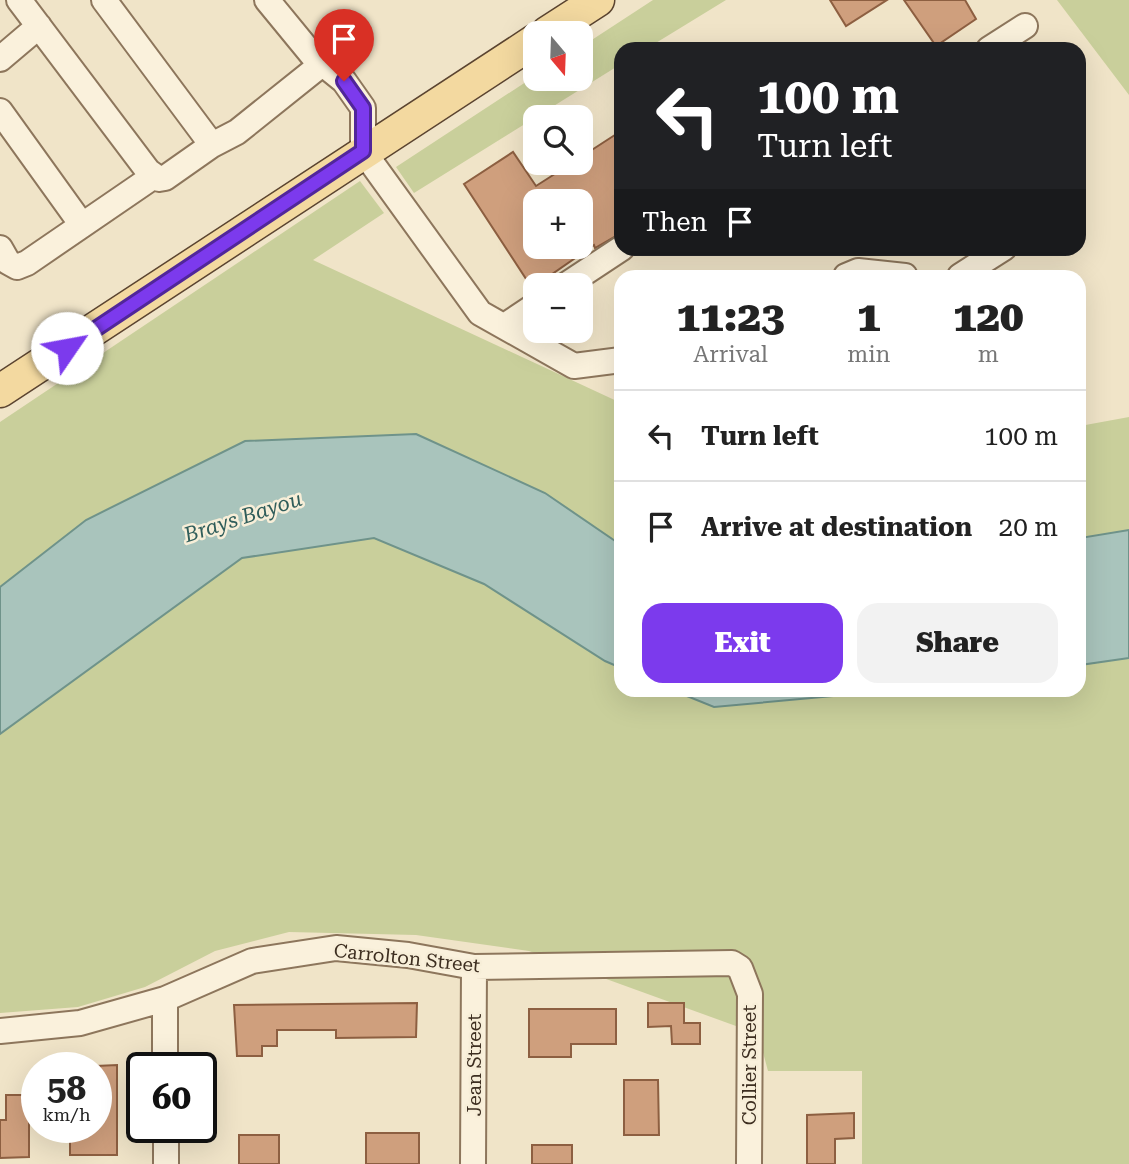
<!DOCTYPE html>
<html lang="en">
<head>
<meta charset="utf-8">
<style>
	:root { --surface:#fff; --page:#f2f2f2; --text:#222; --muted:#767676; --line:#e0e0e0; --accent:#7c3aed }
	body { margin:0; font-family:"Roboto Serif",serif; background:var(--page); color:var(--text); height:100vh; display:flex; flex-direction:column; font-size:26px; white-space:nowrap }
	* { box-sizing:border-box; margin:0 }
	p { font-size:23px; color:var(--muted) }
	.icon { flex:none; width:38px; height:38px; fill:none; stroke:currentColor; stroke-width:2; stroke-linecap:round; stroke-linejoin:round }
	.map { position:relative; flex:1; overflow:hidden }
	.panel { position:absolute; left:614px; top:270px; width:472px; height:427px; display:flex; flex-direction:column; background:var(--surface); border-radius:21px; box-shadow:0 7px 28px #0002 }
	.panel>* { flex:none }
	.banner { position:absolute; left:614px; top:42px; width:472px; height:214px; border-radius:21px; box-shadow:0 7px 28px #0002; background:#202124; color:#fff; overflow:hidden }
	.needle { width:46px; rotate:161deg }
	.buttons { position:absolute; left:523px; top:21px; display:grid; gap:14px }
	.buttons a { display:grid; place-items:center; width:70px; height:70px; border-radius:14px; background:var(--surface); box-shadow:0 7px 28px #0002; font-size:35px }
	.speed { position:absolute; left:21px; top:1052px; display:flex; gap:14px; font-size:35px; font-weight:700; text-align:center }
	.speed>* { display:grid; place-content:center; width:91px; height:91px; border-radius:50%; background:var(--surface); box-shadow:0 7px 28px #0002; line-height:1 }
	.speed small { font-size:18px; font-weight:400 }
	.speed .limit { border:4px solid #111; border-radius:10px; background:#fff; color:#111 }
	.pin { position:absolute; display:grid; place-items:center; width:60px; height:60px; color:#fff; margin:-72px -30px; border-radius:50% 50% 50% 0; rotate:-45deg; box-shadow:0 0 7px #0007 }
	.pin .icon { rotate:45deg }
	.me { position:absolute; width:77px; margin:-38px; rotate:57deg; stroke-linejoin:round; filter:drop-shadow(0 0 5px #0008) }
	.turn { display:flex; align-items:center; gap:24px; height:147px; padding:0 28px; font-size:32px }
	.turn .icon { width:91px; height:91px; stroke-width:2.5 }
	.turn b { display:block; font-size:49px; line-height:60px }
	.then { display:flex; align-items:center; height:66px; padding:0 28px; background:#0003; gap:14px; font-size:26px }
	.eta { display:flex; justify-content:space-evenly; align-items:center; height:119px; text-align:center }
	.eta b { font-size:42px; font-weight:800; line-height:49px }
	.primary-button { display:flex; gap:14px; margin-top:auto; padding:14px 28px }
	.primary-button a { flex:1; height:80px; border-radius:21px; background:var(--accent); color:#fff; font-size:28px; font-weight:800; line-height:80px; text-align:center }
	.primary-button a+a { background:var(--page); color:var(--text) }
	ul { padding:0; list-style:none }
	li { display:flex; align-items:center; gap:21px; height:91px; padding:0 28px; border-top:2px solid var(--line) }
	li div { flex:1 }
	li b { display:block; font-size:26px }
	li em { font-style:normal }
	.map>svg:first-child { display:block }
	.green { fill:#c9cf9b }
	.water { fill:#a9c4bc; stroke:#6f938a; stroke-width:2 }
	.building { fill:#cf9f7d; stroke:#8d5f41; stroke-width:2; fill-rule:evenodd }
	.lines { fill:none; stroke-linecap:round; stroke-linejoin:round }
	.minor-casing { stroke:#8d765c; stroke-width:28 }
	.major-casing { stroke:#5b4430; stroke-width:35 }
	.minor { stroke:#faf1dc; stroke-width:24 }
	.major { stroke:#f3d9a0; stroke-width:32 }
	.route-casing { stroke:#51269a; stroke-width:18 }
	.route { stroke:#7c3aed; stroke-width:12 }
	.labels { text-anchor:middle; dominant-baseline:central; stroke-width:5; stroke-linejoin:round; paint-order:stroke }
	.street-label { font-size:19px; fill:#3d2e20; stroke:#f7eed8 }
	.water-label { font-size:21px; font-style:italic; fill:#2f5d5a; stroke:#f7eed8 }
</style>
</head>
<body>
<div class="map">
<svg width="1129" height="1164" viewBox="0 0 1129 1164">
	<rect width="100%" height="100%" fill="#f0e4c8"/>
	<path class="green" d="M653 0H726L646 49H621V64L414 193 396 167 535 76 581 79V47Z
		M1057 0H1129V95Z
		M360 181 384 213 313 260 621 403V690H1080V426L1129 417V1164H862V1071H768L758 1034 529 951 416 935 289 932 215 951 145 987 78 1007 0 1013V422Z"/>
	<path class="water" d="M416 434 545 493 621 545V668L605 661 484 584 374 538 242 558 0 734V587L86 520 245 441Z
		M1129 530V658L1080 665V538Z
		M672 690H899L714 707Z"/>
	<path class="building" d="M830 0H887L846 26Z
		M904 0H965L976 19 936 46Z
		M621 131V233L595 248 594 245 532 288 464 184 513 152 536 186 572 163H581V157ZM536 201H581V247H536Z
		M417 1003 416 1037 336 1038V1030H277V1046H262V1056H237L234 1005Z
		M648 1003H684V1023H700V1044H672L671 1026 648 1027Z
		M529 1009H616V1044H571V1057H529Z
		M117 1065V1155H70V1127H96V1066Z
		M624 1080H658L659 1135H624Z
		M6 1095H29V1157L0 1158V1120H6Z
		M854 1113V1138L835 1139V1164H807V1115Z
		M366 1133H419V1164H366Z
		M239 1135H279V1164H239Z
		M532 1145H572V1164H532Z"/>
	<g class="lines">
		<defs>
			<path id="minor" d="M19 0 148 171 159 179 165 178 212 145 237 132 322 64
				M104 0 212 145
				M267 0 313 56 344 81 363 108V151L480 313 574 366 621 360
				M989 49 1025 26
				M0 59 39 26
				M0 111 82 225
				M0 248 8 262 17 267 27 263 154 176
				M846 276 858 271 905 276
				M960 276 1004 248
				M566 285 622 248
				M506 325 536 305
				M165 999V1068
				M0 1031 80 1023 165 999 252 961 336 948 408 955 474 967 732 963 740 968 750 994 749 1164
				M166 1127V1164
				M473 1164 474 967"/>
			<path id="major" d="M547 33 598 0
				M0 391 536 40"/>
		</defs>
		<use href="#minor" class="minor-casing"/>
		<use href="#major" class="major-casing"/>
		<use href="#minor" class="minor"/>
		<use href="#major" class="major"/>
	</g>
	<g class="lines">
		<defs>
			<path id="route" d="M67 348 363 151V108L344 81"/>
		</defs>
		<use href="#route" class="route-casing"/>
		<use href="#route" class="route"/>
	</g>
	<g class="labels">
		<g class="street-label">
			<text transform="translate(407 958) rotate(6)">Carrolton Street</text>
			<text transform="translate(474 1065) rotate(-90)">Jean Street</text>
			<text transform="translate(749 1065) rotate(-90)">Collier Street</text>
		</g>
		<g class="water-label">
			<text transform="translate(243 517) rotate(-18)">Brays Bayou</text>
		</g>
	</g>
</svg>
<div class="buttons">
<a><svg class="needle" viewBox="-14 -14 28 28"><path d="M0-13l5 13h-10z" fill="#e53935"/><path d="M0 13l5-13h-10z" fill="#767676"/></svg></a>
<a><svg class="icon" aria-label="search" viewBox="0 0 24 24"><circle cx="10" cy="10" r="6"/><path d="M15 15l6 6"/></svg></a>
<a>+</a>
<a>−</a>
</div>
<div class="speed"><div>58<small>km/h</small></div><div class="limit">60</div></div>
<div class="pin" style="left:344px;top:81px;background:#d93025"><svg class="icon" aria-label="arrive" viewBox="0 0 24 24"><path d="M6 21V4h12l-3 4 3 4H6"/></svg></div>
<svg class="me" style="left:67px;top:348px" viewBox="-20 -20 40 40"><circle r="19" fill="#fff"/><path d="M0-13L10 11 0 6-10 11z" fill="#7c3aed"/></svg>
<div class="banner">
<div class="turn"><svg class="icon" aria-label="left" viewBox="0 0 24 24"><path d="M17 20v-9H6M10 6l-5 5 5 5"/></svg><div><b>100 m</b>Turn left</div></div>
<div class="then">Then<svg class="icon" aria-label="arrive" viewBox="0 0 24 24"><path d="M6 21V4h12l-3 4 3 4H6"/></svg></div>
</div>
<section class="panel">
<div class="eta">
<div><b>11:23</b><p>Arrival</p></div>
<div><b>1</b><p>min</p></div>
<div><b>120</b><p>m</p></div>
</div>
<ul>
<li><svg class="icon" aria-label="left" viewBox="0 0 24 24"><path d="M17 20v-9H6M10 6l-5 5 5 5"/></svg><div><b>Turn left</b></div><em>100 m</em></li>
<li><svg class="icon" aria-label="arrive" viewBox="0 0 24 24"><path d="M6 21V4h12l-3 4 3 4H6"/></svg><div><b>Arrive at destination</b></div><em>20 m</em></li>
</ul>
<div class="primary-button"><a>Exit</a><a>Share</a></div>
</section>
</div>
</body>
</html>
